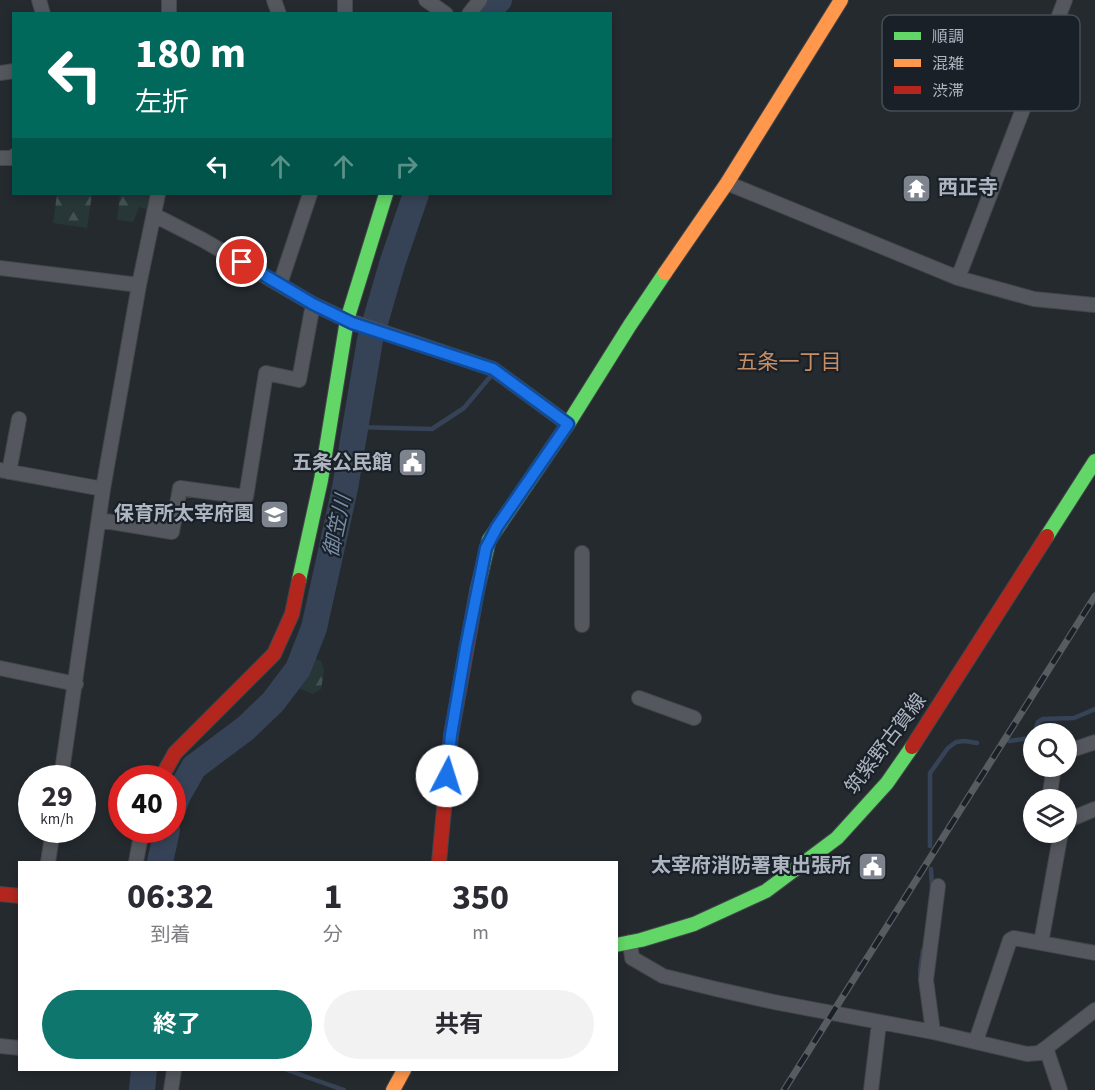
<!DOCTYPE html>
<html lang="ja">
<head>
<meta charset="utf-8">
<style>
	:root { --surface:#fff; --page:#f2f2f3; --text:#2b2b33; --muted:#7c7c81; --accent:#0f766e }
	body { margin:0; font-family:"Source Sans 3","Noto Sans JP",sans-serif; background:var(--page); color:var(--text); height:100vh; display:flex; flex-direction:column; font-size:22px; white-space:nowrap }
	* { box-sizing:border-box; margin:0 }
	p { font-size:20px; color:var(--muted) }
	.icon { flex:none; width:33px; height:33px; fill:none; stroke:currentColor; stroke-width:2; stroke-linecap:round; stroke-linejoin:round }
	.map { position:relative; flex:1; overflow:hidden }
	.panel { position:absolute; left:18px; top:861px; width:600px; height:210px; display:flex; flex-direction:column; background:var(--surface); border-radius:0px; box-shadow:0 3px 9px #0003 }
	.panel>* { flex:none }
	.top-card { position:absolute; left:12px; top:12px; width:600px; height:183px; border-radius:0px; box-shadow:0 3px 9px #0003; background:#00695c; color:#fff; overflow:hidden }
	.buttons { position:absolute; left:1023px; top:723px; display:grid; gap:12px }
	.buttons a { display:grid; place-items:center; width:54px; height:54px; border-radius:50%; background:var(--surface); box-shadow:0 3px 9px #0003; font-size:30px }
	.speed { position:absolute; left:18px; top:765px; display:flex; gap:12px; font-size:30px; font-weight:700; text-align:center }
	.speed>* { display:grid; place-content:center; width:78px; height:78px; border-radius:50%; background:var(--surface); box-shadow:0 3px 9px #0003; line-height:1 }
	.speed small { font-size:15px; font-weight:400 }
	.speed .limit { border:9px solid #d22; background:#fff; color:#111 }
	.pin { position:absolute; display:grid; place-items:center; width:51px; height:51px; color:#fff; margin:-26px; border:3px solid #fff; border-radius:50%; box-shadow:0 2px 6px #0007 }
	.me { position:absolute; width:66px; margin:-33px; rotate:5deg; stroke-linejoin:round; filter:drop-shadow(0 0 4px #0008) }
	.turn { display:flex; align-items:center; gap:21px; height:126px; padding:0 24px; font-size:27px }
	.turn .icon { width:78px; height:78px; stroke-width:2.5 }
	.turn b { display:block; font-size:42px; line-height:51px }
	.lanes { display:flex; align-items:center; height:57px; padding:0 24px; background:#0003; justify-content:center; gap:30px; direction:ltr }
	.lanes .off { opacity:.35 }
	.eta { display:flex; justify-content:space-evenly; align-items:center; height:102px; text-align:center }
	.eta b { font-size:36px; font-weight:700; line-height:42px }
	.primary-button { display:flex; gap:12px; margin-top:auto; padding:12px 24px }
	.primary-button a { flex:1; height:69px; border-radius:36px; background:var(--accent); color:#fff; font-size:24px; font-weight:700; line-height:69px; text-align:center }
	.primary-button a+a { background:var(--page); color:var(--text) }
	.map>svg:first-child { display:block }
	.forest { fill:url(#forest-firs) }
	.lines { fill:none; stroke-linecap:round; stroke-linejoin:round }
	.stream { stroke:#364357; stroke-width:4.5 }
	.river { stroke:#364357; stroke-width:26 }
	.street-casing { stroke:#42464a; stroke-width:16 }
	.fast-casing { stroke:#42464a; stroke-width:16 }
	.slow-casing { stroke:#42464a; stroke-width:16 }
	.jam-casing { stroke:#42464a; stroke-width:16 }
	.street { stroke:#54585e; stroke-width:14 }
	.fast { stroke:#63d668; stroke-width:14 }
	.slow { stroke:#ff974d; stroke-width:14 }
	.jam { stroke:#b3261e; stroke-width:14 }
	.rail-casing { stroke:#585c61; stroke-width:7 }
	.rail { stroke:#192028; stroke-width:4.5; stroke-dasharray:14; stroke-linecap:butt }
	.route-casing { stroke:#114b97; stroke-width:15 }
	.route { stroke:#1a73e8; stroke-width:10 }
	.labels { text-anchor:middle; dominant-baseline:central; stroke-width:4.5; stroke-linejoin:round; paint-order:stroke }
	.poi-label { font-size:20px; font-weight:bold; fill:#aeb5c1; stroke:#192028; text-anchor:end }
	.street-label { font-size:20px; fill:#aeb5c1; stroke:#192028 }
	.neighbourhood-label { font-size:21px; fill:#c78d63; stroke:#192028 }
	.water-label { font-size:21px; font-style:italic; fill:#798da7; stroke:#192028 }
	.key { fill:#192028; stroke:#464d56; stroke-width:1.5 }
	.key-label { font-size:16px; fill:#aeb5c1 }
</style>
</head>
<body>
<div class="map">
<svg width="1095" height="1090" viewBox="0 0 1095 1090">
	<defs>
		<pattern id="forest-firs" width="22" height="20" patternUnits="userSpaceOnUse" patternTransform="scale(1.5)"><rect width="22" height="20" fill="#273637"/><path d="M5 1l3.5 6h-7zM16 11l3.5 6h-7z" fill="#445152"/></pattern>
	</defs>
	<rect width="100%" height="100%" fill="#252a2f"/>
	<path class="forest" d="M57 194H92L87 228 53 223Z
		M120 194H151L148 210 139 207 133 222 117 220Z
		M309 651 314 653 313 658 321 661 324 671 321 689 312 694 296 687 290 676 292 668 303 665Z"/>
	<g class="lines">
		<path class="stream" d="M355 427 432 429 464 408 490 377
			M1034 734 1038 722 1043 719 1074 718 1095 709
			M1009 741 1031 738 1034 735
			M930 846V773L948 748 956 742 965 741 977 743
			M931 869 932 888
			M921 980 920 971 923 950
			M287 1070 344 1090"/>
		<path class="river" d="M489 14 494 4 499 0
			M172 812 178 795 194 767 246 728 273 702 298 669 314 628 345 488 370 340 392 264 416 194
			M160 862 167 830
			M142 1090 144 1070"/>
		<defs>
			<path id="street" d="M39 0 43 14
				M274 0 279 14
				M345 0V14
				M426 0 446 14
				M169 14V0
				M469 14 480 0
				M0 73 14 71
				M0 158H12L14 156
				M727 183 958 278 1034 299 1095 305
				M154 215 203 240 313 304 347 320 493 369 568 424
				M0 268 139 285
				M958 278 1065 0
				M280 284 310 194
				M0 470 103 489
				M9 472 19 419
				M99 520 172 532 180 488 246 497 266 373 299 380 313 304
				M582 553V625
				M0 668 76 684
				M639 698 694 718
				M1066 752 1095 742
				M61 778 103 489 139 285 158 194
				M1049 800 1054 766
				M1066 821 1095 809
				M48 862 53 830
				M136 862 142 830
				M630 942 632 958 663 976 716 989 774 1002 933 1032 1027 1054 1039 1053 1046 1048
				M1041 943 1061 832
				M933 1032 926 980 938 886
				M976 1041 1010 940 1014 938 1095 953
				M0 1046 20 1048
				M171 1090 174 1070
				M871 1090 879 1023
				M1060 1090 1046 1048 1095 1010"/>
			<path id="fast" d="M1047 536 1095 461
				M299 580 321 480 347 320 386 194
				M477 591 489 540 568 424 630 325 665 273
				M616 945 641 940 694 924 766 891 837 838 887 783 912 747"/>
			<path id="slow" d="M665 273 727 183 841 0
				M393 1090 404 1070"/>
			<path id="jam" d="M912 747 1047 536
				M161 778 175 753 274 654 292 614 299 580
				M439 862 451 735 477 591
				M0 894 20 896"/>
		</defs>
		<use href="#street" class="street-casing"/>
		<use href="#fast" class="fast-casing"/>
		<use href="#slow" class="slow-casing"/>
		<use href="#jam" class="jam-casing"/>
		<use href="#street" class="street"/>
		<use href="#fast" class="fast"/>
		<use href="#slow" class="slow"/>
		<use href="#jam" class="jam"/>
		<defs>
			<path id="rail" d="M784 1090 1095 596"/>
		</defs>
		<use href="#rail" class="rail-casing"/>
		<use href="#rail" class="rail"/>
	</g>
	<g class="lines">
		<defs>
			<path id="route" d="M242 262 313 304 352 323 493 369 568 424 497 527 486 548 466 647 451 735 447 776"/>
		</defs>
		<use href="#route" class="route-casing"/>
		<use href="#route" class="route"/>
	</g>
	<defs>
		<symbol id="temple-square" viewBox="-11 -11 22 22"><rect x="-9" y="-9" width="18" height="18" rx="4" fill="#7e848e" stroke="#192028"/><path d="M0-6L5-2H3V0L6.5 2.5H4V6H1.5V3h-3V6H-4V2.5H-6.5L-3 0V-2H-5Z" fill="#fff"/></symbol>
		<symbol id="civic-square" viewBox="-11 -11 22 22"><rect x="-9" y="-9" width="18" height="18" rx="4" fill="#7e848e" stroke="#192028"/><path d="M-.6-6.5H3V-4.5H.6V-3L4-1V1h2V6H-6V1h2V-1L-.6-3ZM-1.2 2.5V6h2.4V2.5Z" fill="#fff"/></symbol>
		<symbol id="school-square" viewBox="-11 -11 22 22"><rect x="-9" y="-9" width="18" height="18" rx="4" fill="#7e848e" stroke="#192028"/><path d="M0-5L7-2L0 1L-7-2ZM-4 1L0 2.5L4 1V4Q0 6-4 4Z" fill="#fff"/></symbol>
	</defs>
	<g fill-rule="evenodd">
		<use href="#temple-square" x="900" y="172" width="33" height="33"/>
		<use href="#civic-square" x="396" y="446" width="33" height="33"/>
		<use href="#school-square" x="258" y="498" width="33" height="33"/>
		<use href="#civic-square" x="856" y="850" width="33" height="33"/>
	</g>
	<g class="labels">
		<g class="poi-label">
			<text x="938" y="188" text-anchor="start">西正寺</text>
			<text x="392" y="463">五条公民館</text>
			<text x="254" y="514">保育所太宰府園</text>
			<text x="851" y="866">太宰府消防署東出張所</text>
		</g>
		<g class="street-label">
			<text transform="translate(886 744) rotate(-53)">筑紫野古賀線</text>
		</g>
		<g class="neighbourhood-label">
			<text x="789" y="362">五条一丁目</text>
		</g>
		<g class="water-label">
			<text transform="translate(337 526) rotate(-78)">御笠川</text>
		</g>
	</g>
	<rect x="882" y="15" width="198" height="96" rx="9" class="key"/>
	<rect x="894" y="32" width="27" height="8" fill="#63d668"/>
	<rect x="894" y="59" width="27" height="8" fill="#ff974d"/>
	<rect x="894" y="86" width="27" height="8" fill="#b3261e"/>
	<g class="key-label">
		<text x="932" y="42">順調</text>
		<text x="932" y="69">混雑</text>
		<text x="932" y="96">渋滞</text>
	</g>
</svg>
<div class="buttons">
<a><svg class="icon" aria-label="search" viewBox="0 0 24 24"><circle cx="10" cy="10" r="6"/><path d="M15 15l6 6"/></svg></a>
<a><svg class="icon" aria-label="layers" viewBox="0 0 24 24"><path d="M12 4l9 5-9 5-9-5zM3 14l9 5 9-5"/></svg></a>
</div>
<div class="speed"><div>29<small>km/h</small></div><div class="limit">40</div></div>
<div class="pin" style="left:242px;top:262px;background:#d93025"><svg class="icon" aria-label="arrive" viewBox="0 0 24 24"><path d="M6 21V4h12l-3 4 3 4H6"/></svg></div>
<svg class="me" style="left:447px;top:776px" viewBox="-20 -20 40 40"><circle r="19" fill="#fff"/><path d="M0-13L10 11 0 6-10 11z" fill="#1a73e8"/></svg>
<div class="top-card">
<div class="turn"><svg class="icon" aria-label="left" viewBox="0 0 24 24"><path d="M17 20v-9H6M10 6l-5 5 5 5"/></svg><div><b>180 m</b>左折</div></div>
<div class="lanes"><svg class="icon" aria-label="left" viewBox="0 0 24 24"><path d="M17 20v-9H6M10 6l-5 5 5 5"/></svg><svg class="icon off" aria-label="ahead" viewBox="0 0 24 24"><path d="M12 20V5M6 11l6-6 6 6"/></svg><svg class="icon off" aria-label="ahead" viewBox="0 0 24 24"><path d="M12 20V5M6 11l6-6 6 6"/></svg><svg class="icon off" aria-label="right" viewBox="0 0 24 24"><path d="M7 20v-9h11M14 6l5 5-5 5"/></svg></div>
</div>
<section class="panel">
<div class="eta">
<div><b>06:32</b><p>到着</p></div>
<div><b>1</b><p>分</p></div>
<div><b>350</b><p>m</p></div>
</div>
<div class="primary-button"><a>終了</a><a>共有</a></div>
</section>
</div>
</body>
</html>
